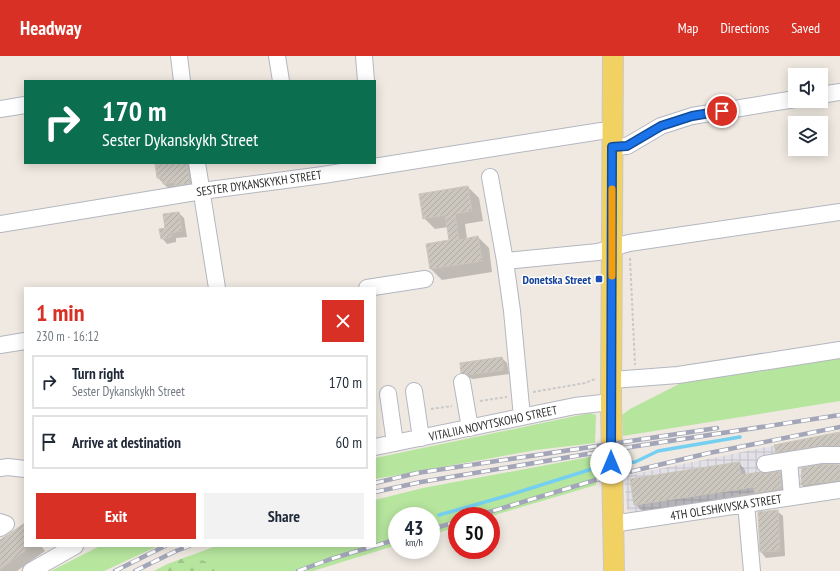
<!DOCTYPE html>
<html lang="en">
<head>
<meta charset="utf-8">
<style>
	:root { --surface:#fff; --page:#f2f2f3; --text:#1f2937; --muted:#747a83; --line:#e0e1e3; --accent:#d93025 }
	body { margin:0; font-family:"PT Sans Narrow",sans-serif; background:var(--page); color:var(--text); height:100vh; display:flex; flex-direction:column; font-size:15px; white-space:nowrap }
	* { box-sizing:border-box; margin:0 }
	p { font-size:13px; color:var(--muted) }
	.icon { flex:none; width:22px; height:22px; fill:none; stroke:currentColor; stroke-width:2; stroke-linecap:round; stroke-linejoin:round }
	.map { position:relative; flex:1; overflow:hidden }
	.side { position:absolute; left:24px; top:231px; width:352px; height:260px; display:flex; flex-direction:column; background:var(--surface); border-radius:0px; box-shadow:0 2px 10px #0003 }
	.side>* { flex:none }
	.hud { position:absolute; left:24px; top:24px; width:352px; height:84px; border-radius:0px; box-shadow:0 2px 10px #0003; background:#0b6e4f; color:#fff; overflow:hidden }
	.buttons { position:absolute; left:788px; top:12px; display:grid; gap:8px }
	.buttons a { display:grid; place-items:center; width:40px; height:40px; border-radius:0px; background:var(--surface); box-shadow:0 2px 10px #0003; font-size:20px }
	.speed { position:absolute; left:388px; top:451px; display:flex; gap:8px; font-size:20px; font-weight:700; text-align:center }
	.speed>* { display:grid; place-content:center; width:52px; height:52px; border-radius:50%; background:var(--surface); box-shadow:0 2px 10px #0003; line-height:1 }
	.speed small { font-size:10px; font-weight:400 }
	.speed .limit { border:6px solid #d22; background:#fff; color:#111 }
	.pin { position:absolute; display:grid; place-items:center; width:34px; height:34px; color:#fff; margin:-17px; border:2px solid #fff; border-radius:50%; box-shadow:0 1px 4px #0007 }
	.me { position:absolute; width:44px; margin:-22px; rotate:0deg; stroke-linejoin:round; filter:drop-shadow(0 0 3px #0008) }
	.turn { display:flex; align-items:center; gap:14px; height:84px; padding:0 12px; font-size:18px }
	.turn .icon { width:52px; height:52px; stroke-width:2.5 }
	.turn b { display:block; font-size:28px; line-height:34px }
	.round { display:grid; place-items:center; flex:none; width:42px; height:42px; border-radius:0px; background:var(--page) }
	.head { display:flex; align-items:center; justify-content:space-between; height:68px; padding:0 12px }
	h1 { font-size:24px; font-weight:700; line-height:30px; color:var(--accent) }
	.primary-button { display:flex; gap:8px; margin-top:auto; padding:8px 12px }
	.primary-button a { flex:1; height:46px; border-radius:0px; background:var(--accent); color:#fff; font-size:16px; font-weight:700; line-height:46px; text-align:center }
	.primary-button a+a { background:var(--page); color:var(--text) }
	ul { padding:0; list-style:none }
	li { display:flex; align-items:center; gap:12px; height:54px; margin:0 8px 6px; padding:0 4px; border:2px solid var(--line); border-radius:0px }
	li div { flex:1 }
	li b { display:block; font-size:15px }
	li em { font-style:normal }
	header { display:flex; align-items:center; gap:24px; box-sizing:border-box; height:56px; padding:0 20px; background:var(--accent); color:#fff }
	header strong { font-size:19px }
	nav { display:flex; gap:22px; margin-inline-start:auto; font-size:14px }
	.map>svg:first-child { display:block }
	.industrial { fill:url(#industrial-grid) }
	.grass { fill:#b6e59e }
	.forest { fill:url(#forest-firs) }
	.shadow { fill:#0003 }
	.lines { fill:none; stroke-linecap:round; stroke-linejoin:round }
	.stream { stroke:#75cff0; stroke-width:3.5 }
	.building { fill:url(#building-hatch); stroke:#cbc5ba }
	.minor-casing { stroke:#b4b7c1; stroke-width:18 }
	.major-casing { stroke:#c9c9c9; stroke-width:22 }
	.path { stroke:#c9c9c9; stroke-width:2; stroke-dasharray:3 2; stroke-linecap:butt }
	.minor { stroke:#fff; stroke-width:16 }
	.major { stroke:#f2d163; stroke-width:20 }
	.rail-casing { stroke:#a3a6b8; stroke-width:4.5 }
	.rail { stroke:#fff; stroke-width:3; stroke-dasharray:9; stroke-linecap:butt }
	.route-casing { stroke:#114b97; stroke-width:10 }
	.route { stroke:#1a73e8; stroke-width:7 }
	.slow { stroke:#f59e0b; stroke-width:7 }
	.transit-dot { fill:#1a4fb4; stroke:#fff; stroke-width:1.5 }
	.labels { text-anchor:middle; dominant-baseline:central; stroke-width:3; stroke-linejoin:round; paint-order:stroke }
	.street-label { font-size:12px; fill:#2e2e2e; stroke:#fff }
	.transit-label { font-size:12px; font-weight:bold; fill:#164399; stroke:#fff; text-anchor:end }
</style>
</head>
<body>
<header>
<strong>Headway</strong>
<nav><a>Map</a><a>Directions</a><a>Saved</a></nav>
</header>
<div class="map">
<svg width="840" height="515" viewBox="0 0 840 515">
	<defs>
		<pattern id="industrial-grid" width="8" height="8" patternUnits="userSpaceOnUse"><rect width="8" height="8" fill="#e3e1e8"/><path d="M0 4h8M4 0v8" fill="none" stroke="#c3c1c7"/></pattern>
		<pattern id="forest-firs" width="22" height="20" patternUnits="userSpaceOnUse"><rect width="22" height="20" fill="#b6e59e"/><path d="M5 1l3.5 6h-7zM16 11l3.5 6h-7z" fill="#9dc588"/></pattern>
		<pattern id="building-hatch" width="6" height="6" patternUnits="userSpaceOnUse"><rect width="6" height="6" fill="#cbc7bf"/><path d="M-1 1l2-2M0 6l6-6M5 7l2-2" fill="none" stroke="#afaba4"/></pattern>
	</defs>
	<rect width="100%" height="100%" fill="#efe9e1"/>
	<path class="industrial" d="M840 376V424L744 438 633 458 627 453 624 420Z"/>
	<path class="grass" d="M840 300V345L623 380 622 359 630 353 683 326Z
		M590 357 596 359 595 387 536 394 375 423V402Z
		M595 400 596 429 491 460H457V471L431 479V460H397V489L313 515H154L168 508 216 490H375V444L423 432Z
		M100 490H158L104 515H51Z"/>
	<path class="forest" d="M189 500 207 506 215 515H154L168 508Z"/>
	<path class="shadow" d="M160 107H191L195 133H169L158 122Z
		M468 131 479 142 483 165 465 168 467 183 478 181 489 192 492 216 442 224 431 213 427 189 450 185 448 171 435 173 424 162Z
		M179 157 184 162 187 181 176 182V186L167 188 162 182 166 173Z
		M502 302 507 307 509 318 473 323 467 321 462 316Z
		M840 377V397L785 404 777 396Z
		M739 407 745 414 746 419 780 416 787 423 788 439 762 443 757 438 642 455 635 448Z
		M840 411V433L810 437 802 429Z
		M777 455 783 460 785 500 766 502 761 496 759 457Z
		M25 470V490H41L45 495 17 515H0V486Z"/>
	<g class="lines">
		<path class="stream" d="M621 407 635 406 658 395 740 381
			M439 459 506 440 592 413"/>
	</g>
	<path class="building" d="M155 107H187L190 127 175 130 174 126 163 128 162 122H157Z
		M468 130 472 155 455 158 459 184 478 180 482 205 430 213 426 188 449 184 445 159 423 163 419 138Z
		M179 156 182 175 171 177V181L161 183 159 173 165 172 163 158Z
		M502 301 504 314 468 319 461 317 460 307Z
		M840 376V390H819L776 397 774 389Z
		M739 406 741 419 760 416 766 417 780 415 782 432 755 437 754 431 634 449 630 423Z
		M822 408 840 409V424L801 429 802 412Z
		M778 454 780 495 760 496 758 456Z
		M25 467V495L0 513V484Z"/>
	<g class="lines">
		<defs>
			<path id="minor" d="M179 0 182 25
				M277 0 281 25
				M364 0 366 25
				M821 39 840 36
				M0 53 25 49
				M612 91 627 90 661 70 692 60 795 43
				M197 107 217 232
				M490 121 505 205 512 255 522 361
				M0 168 202 135 323 119 601 75H612
				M505 205 598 196 629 187 840 156
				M367 232 425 223
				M0 289 25 285
				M612 324 678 319 840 294
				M462 326 470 372
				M414 335 421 382
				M388 338 395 387
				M375 391 575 350 611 346
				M789 404 792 441
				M765 408 821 399H840
				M0 412 8 411 25 413
				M746 448 752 515
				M0 466 6 468 0 472
				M612 468 840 434
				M31 515 75 490"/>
			<path id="major" d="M613 0 611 346 614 515"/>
		</defs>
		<use href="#minor" class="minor-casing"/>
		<use href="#major" class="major-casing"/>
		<path class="path" d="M630 202 635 309
			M533 336 585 327 595 323
			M480 345 507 341
			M431 353 452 350"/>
		<use href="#minor" class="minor"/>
		<use href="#major" class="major"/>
		<defs>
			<path id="rail" d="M375 427 417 417 717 372
				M375 436 421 426 611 394 840 359
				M476 460 599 423 709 397 840 371
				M431 473 457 466
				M375 490 397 483
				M115 515 165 490
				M135 515 176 495 189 490
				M298 515 331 503 374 490"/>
		</defs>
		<use href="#rail" class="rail-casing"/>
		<use href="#rail" class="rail"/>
	</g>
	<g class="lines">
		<defs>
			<path id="route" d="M611 407 612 91 627 90 661 70 692 60 722 55"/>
		</defs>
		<use href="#route" class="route-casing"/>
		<use href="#route" class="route"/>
		<path class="slow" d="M612 133V220"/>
	</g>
	<rect class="transit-dot" x="595" y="219" width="8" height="8" rx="2"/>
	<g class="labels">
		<g class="street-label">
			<text transform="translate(259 127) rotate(-8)">SESTER DYKANSKYKH STREET</text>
			<text transform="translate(493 367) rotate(-12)">VITALIIA NOVYTSKOHO STREET</text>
			<text transform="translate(726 451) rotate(-9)">4TH OLESHKIVSKA STREET</text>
		</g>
		<g class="transit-label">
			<text x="591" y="223">Donetska Street</text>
		</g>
	</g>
</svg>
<div class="buttons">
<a><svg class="icon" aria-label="sound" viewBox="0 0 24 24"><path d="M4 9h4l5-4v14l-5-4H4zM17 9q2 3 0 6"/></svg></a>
<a><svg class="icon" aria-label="layers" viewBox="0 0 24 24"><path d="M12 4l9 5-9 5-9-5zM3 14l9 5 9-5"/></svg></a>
</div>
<div class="speed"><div>43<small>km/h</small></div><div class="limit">50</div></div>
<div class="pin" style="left:722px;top:55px;background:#d93025"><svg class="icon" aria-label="arrive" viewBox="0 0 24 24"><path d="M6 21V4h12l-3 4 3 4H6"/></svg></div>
<svg class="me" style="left:611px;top:407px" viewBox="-20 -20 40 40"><circle r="19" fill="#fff"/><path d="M0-13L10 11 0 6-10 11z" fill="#1a73e8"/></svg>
<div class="hud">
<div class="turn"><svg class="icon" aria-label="right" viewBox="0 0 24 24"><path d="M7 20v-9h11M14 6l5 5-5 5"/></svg><div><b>170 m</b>Sester Dykanskykh Street</div></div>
</div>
<section class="side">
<div class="head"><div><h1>1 min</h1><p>230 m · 16:12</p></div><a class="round" style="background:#d93025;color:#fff"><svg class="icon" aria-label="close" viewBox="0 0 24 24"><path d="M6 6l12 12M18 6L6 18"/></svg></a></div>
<ul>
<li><svg class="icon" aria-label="right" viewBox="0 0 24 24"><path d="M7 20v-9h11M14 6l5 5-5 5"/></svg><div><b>Turn right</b><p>Sester Dykanskykh Street</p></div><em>170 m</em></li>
<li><svg class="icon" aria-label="arrive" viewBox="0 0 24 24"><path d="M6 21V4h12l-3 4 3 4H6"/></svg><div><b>Arrive at destination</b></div><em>60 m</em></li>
</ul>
<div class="primary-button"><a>Exit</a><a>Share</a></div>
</section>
</div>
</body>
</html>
